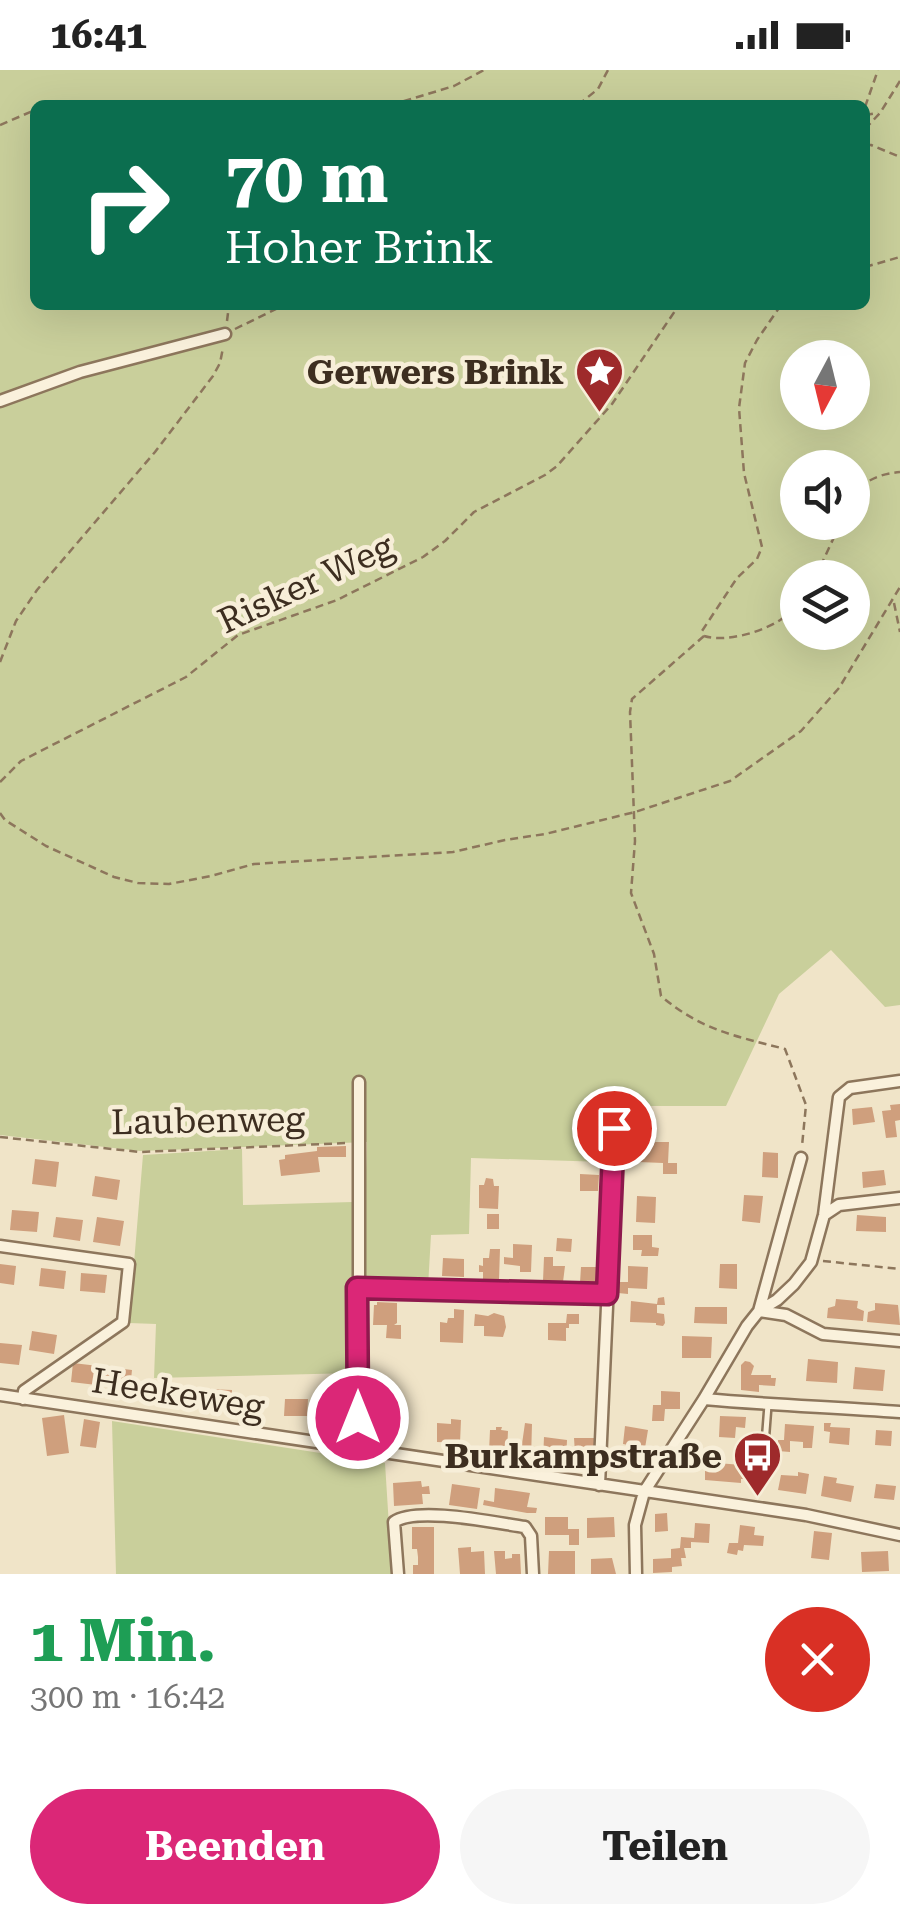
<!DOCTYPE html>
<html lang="de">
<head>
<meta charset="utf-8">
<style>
	:root { --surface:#fff; --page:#f6f6f6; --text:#222; --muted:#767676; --accent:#db2777 }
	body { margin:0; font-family:"Roboto Serif",serif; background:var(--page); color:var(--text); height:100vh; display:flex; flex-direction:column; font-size:38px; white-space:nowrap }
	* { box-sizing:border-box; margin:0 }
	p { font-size:32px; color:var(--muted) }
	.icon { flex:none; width:55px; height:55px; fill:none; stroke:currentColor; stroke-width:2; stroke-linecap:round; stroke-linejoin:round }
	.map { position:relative; height:1504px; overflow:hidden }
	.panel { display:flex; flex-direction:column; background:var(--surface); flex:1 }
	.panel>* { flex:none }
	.hud { position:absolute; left:30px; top:30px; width:840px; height:210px; border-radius:15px; box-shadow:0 10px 40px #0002; background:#0b6e4f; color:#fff; overflow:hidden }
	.needle { width:65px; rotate:187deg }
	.fabs { position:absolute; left:780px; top:270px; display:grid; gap:20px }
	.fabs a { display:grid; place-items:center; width:90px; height:90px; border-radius:50%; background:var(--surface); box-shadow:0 10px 40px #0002; font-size:50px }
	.pin { position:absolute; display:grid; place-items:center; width:85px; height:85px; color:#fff; margin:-42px; border:5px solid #fff; border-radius:50%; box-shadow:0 2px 10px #0007 }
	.me { position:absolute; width:110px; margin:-55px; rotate:0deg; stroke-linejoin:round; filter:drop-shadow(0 0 8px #0008) }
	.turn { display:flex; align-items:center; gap:35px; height:210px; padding:0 30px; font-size:45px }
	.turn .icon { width:130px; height:130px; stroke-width:2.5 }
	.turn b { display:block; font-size:70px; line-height:85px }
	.round { display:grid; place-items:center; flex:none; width:105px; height:105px; border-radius:52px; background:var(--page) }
	.summary { display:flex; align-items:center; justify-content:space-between; height:170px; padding:0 30px }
	h1 { font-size:60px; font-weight:700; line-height:75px; color:#1e9e55 }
	.action { display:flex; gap:20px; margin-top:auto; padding:20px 30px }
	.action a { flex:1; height:115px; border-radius:60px; background:var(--accent); color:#fff; font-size:40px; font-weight:700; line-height:115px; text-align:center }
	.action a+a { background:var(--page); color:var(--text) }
	.status { display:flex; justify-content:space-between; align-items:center; height:70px; padding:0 50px; background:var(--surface); direction:ltr }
	.status svg { height:28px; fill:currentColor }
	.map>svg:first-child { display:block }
	.green { fill:#c9cf9b; fill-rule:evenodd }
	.building { fill:#cf9f7d }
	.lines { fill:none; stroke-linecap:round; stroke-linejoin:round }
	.service-casing { stroke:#8d765c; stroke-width:10 }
	.minor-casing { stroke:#8d765c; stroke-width:15 }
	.path { stroke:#8d765c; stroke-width:2.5; stroke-dasharray:8 5; stroke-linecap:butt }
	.service { stroke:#faf1dc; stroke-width:5 }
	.minor { stroke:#faf1dc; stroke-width:10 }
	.route-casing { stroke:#8e194d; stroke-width:25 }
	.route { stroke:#db2777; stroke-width:18 }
	.labels { text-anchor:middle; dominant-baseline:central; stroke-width:9; stroke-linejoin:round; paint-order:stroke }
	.poi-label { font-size:35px; font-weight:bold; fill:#3d2e20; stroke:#f7eed8; text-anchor:end }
	.street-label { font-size:35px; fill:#3d2e20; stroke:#f7eed8 }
</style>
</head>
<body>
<div class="status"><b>16:41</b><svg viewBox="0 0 49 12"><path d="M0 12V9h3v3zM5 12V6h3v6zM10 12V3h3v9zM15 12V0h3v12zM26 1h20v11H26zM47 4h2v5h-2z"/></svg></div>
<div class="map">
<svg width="900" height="1504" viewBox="0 0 900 1504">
	<rect width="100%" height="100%" fill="#f0e4c8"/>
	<path class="green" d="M0 0H900V935L885 937 831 880 779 924 726 1036H608L606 1092 471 1088 469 1164 431 1165 428 1217 362 1215 367 1072 140 1081 0 1065V337L81 308 208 275 204 264 76 299 0 325ZM35 35H865V235H35ZM798 288H852V342H798ZM798 398H852V452H798ZM798 508H852V562H798Z
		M242 1079 243 1135 353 1132 354 1303 154 1308 156 1254 129 1253 143 1085Z
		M112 1351 385 1393 392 1504H116Z"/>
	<path class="building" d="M900 1034V1050L895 1051 897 1067 886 1068 882 1041 891 1040 890 1035Z
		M872 1037 875 1052 853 1055 852 1039Z
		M655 1072H669L668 1093H677V1104H663V1093L639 1092 640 1073H655Z
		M346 1076V1087H318L320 1102 281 1106 279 1090 285 1089V1085L317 1081V1077Z
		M763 1082 778 1083V1108L762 1107Z
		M35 1089 59 1092 56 1117 32 1114Z
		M884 1100 886 1115 863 1118 862 1102Z
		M580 1104 599 1105 598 1121H580Z
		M95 1106 120 1110 117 1130 92 1126Z
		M486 1108 493 1109 494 1116H499L498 1139 479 1138V1115H484Z
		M744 1125 763 1126 760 1153 742 1151Z
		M637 1126 656 1127 655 1153 636 1152Z
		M12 1140 39 1142 37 1162 10 1160Z
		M487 1144H499V1159H487Z
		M857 1145 886 1147V1162L856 1161Z
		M56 1147 83 1150 80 1171 53 1167Z
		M97 1147 124 1151 120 1176 93 1172Z
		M633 1165H652V1177L659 1178 658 1186H641L642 1180H633Z
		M557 1168 572 1169 571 1182 556 1181Z
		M513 1174 532 1175 531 1202H520V1196L504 1194V1187L513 1188Z
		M490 1179H500L499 1210H483V1202H479V1195L483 1196V1188H489Z
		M544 1187H553V1196H565L563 1212H555V1215H550V1211H543Z
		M443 1188 464 1189V1207L442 1206Z
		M0 1194 16 1196 14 1215 0 1213Z
		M720 1194H737V1219L719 1218Z
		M628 1196 648 1197 647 1219 628 1218V1224L618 1223V1212H628Z
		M581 1197H596V1213H593V1216H589V1213H580Z
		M41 1198 66 1201 64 1219 39 1216Z
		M81 1203 107 1205 105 1223 80 1221Z
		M664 1227 665 1235H657V1243L664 1244 665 1253 663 1256 656 1255V1253L630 1252 631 1231 657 1234 658 1228Z
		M836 1229 858 1231 857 1238 864 1241 863 1251 827 1248 828 1238 835 1236Z
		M377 1232 397 1233V1253L394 1255H401V1269L386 1268 387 1255H373L374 1235H377Z
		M875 1233 898 1235 900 1255 867 1252 868 1242 875 1240Z
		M695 1237H727V1254L694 1253Z
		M454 1239 464 1240 463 1273 440 1272V1252L447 1253 448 1248H454Z
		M494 1243 504 1246 506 1257 503 1267 484 1266V1256H474L475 1244 488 1246Z
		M567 1244H579V1254H569V1258H566V1271L548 1270V1253H566Z
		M32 1261 57 1265 54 1284 29 1280Z
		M682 1266 712 1267 711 1288H682Z
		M0 1273 22 1275 19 1295 0 1293Z
		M808 1289 838 1292 837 1313 806 1311Z
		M745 1291 750 1292 754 1296 751 1305H771V1308H776L775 1316 759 1315V1322L741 1320V1295Z
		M73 1293 132 1300 130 1319 71 1312Z
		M855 1297 885 1300 883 1321 853 1319Z
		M207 1319 232 1320V1341L207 1340Z
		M661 1321 680 1322V1339H665L664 1351H652L653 1335H661Z
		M285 1329H308L307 1346H284Z
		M327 1333 348 1335 347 1355 326 1353Z
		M371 1338 394 1339 393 1364 369 1363Z
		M64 1345 69 1383 47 1386 42 1348Z
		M720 1346 746 1347 745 1358 736 1357 735 1368 719 1367Z
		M84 1349 100 1352 96 1378 80 1376Z
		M451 1349 461 1350 460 1373 437 1372V1353L451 1354Z
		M525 1353 532 1354 531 1390 512 1389 513 1373 522 1374Z
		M824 1353H831L830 1357 850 1358 849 1375 829 1373 830 1362 824 1361Z
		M785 1354 814 1356 812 1378H803V1372L790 1371V1382L778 1381V1370H784Z
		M625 1356 648 1360 645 1378 623 1374Z
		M496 1357H502L501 1360 508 1361 507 1382H489L490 1360H496Z
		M876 1360 892 1361 891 1376 875 1375Z
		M544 1367 567 1370 566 1391 543 1390Z
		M574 1368H595L594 1391 571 1390V1382L575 1383Z
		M717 1393 742 1395 744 1409H741V1413L705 1410V1400L717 1401Z
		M798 1402 809 1404 806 1424 778 1420 781 1405 798 1406Z
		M824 1406 837 1408 836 1413 854 1416 851 1432 821 1426Z
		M421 1411 422 1417 429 1416 430 1424H422L423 1434 394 1436 393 1413Z
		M452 1414 480 1418 477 1439 449 1435Z
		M876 1414 896 1416 894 1430 874 1428Z
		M495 1418 530 1423 527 1437 537 1438 536 1443H527L483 1435 484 1430 494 1432Z
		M667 1443 668 1461 655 1462V1444Z
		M545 1447H568V1459H579V1475H569V1465H545Z
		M614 1447 615 1467 587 1468V1448Z
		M695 1453 710 1454 709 1473 691 1472V1478H684L686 1488H681L682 1496 672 1497V1502L653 1503V1489L671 1488V1479L680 1478 681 1467 694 1468Z
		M740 1455 755 1457 754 1465 764 1466 763 1476 744 1475 743 1481 738 1480 737 1485 727 1483 729 1473H738Z
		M412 1457H434V1504H413V1495H418V1487L417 1479H412Z
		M814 1461 832 1463 829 1490 811 1488Z
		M471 1477V1482L484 1481 485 1504H460L458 1478Z
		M494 1481H505V1489L512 1488V1484H520L521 1504H496Z
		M549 1481H575V1504H548Z
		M888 1481 889 1501 862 1502 861 1482Z
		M612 1488 616 1504H591V1489Z"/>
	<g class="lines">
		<defs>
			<path id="service" d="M762 1413 768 1335"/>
			<path id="minor" d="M0 331 80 302 225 264
				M359 1012V1380
				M801 1088 759 1241 786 1245 823 1264 900 1271
				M824 1145 839 1135 900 1128
				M0 1176 129 1194 123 1252 24 1321 23 1329
				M357 1218 607 1224
				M0 1325 806 1445 900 1465
				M704 1329C769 1335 835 1337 900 1342
				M599 1415 615 1058
				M398 1504 394 1452C417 1436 496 1453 525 1457L531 1466 533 1504
				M636 1504 635 1455 644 1422 704 1329 747 1256 759 1241 777 1230 794 1214 811 1192 824 1145 839 1027 850 1018 900 1011"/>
		</defs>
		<use href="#service" class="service-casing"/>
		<use href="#minor" class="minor-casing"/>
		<path class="path" d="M49 35H71
			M391 35 454 16 484 0
			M578 35 598 19 608 0
			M865 37 878 0
			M865 45 878 43
			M0 55 35 40
			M865 59 880 43 900 11
			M865 75H871L900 87
			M865 197 900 187
			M781 235 757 270 745 293 739 338 744 403 762 477 757 489 737 508 702 561 704 566C727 573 767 561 786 546 791 543 794 537 798 533
			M227 251 229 235
			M235 259 284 235
			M852 429C862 410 880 404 900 402
			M815 508 841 452
			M894 533 900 562
			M704 566 632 629 630 642 635 771 631 823 654 884 661 926C701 960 735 966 785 979L806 1035 802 1076
			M0 592 16 551 37 520 155 382 213 306 220 293 223 278
			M0 712 21 691 186 607 238 565 337 530 423 487 445 471 474 442 545 405 557 396 612 334 679 235
			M0 743 5 750 46 776 114 807 138 813 169 814 211 806 254 794 453 782 505 770 545 764 635 742 730 711 801 661 839 618 900 517
			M0 1067 140 1082 347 1073
			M823 1191 900 1199"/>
		<use href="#service" class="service"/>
		<use href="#minor" class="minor"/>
	</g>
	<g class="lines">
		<defs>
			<path id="route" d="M358 1348 357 1218 607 1224 614 1058"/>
		</defs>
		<use href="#route" class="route-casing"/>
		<use href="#route" class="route"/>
	</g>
	<defs>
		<symbol id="sight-pin" viewBox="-11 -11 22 30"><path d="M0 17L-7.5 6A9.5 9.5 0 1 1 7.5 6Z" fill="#9e2a2b" stroke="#f7eed8"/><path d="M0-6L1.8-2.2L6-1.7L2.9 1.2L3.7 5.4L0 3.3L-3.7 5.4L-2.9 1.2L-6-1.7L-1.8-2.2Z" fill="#fff"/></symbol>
		<symbol id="bus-pin" viewBox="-11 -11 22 30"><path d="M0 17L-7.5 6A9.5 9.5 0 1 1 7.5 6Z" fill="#9e2a2b" stroke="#f7eed8"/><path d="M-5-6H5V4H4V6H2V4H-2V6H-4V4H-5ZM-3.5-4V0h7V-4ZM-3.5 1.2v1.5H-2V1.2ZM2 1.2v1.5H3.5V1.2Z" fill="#fff"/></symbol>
	</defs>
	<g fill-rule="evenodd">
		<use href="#sight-pin" x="572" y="274" width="55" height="75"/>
		<use href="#bus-pin" x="730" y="1358" width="55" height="75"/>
	</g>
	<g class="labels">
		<g class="poi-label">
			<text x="564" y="302">Gerwers Brink</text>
			<text x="722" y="1386">Burkampstraße</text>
		</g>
		<g class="street-label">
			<text transform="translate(306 514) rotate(-25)">Risker Weg</text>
			<text transform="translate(208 1051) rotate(-1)">Laubenweg</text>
			<text transform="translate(178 1324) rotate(9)">Heekeweg</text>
		</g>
	</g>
</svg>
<div class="fabs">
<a><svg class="needle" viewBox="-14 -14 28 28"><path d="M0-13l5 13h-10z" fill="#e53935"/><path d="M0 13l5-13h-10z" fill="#767676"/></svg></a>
<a><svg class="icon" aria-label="sound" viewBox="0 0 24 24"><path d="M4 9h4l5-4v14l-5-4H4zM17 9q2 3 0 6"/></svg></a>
<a><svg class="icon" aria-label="layers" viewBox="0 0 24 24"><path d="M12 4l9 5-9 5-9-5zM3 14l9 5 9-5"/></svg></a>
</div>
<div class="pin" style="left:614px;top:1058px;background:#d93025"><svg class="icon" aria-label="arrive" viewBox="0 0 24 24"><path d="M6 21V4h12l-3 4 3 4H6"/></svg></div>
<svg class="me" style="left:358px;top:1348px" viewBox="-20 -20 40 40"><circle r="17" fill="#db2777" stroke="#fff" stroke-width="3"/><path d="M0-11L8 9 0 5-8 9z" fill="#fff"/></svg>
<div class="hud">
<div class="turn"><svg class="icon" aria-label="right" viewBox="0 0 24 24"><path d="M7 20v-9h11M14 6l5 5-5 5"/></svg><div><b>70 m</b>Hoher Brink</div></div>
</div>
</div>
<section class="panel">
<div class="summary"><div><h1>1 Min.</h1><p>300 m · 16:42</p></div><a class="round" style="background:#d93025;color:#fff"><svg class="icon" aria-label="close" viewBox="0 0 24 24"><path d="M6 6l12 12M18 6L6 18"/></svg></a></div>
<div class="action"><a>Beenden</a><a>Teilen</a></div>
</section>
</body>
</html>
